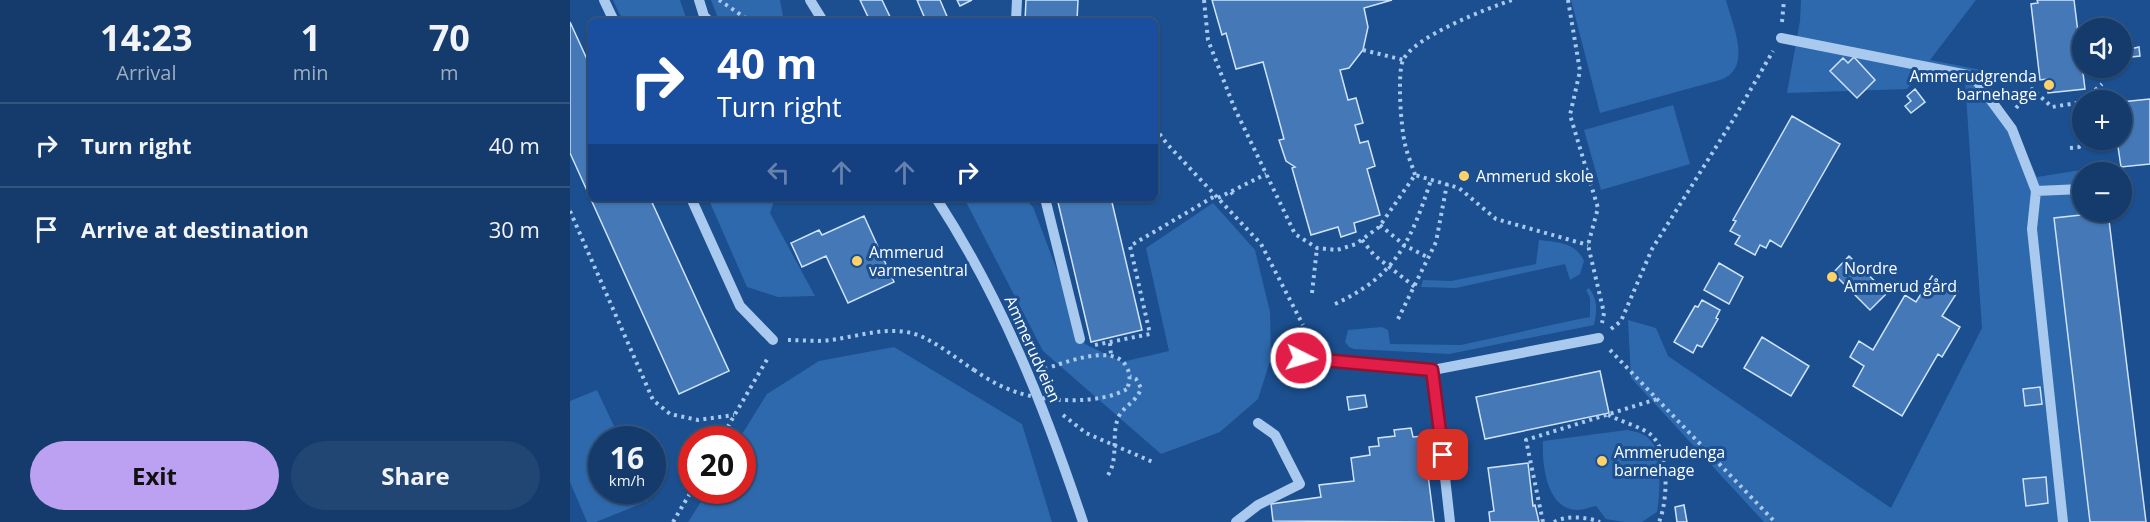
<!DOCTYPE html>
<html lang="en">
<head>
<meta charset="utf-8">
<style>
	:root { --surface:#143b6b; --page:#214673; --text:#f1f3f6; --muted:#9dadc1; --line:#33557e; --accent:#bca0f2 }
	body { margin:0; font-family:"Open Sans",sans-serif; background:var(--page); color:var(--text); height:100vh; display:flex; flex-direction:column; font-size:22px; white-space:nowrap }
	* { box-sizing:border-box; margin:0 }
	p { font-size:20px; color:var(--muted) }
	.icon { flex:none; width:33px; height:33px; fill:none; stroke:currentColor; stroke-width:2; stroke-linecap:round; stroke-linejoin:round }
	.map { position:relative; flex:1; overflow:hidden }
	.sheet { display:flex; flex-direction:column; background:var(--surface); width:570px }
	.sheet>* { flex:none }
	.banner { position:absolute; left:18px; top:18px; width:570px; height:183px; border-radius:9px; box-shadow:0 2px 4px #0004,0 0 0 2px var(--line); background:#1a4fa0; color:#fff; overflow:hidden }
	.controls { position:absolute; left:1502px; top:18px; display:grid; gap:12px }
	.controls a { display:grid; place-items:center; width:60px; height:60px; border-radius:50%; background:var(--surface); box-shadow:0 2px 4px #0004,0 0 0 2px var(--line); font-size:30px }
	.speed { position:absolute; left:18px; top:426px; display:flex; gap:12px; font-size:30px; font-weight:700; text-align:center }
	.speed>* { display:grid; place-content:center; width:78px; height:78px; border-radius:50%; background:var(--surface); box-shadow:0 2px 4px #0004,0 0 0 2px var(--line); line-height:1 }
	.speed small { font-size:15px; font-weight:400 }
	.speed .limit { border:9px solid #d22; background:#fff; color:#111 }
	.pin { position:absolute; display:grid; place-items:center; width:51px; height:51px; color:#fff; margin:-26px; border-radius:12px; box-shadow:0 3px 9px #0006 }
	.me { position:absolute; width:66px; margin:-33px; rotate:95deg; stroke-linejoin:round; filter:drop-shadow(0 0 4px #0008) }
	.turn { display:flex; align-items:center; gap:21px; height:126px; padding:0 30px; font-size:27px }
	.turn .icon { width:78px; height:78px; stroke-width:2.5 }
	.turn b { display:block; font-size:42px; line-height:51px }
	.lanes { display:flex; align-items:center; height:57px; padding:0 30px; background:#0003; justify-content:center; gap:30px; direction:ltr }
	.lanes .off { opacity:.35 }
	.eta { display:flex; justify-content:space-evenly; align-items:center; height:102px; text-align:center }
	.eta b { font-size:36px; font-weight:700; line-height:42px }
	.cta { display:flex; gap:12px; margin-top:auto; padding:12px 30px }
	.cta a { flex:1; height:69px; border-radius:36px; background:var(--accent); color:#111; font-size:24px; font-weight:700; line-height:69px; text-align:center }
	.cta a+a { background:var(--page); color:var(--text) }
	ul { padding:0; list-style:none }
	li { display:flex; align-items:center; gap:18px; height:84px; padding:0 30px; border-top:2px solid var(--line) }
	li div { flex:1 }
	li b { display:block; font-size:22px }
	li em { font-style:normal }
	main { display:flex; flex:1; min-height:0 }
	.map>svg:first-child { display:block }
	.green { fill:#2e69ad }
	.building { fill:#4478b7; stroke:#cfe3fa; stroke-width:1.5 }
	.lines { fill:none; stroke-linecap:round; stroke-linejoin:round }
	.path { stroke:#a9c9ee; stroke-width:4; stroke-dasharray:3 4.5; stroke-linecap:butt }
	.minor { stroke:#a9c9ee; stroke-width:10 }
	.path-bridge { stroke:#a9c9ee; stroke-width:4; stroke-dasharray:3 4.5; stroke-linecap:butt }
	.route-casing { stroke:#92132f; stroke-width:15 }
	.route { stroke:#e11d48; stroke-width:10 }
	.poi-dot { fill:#ffd166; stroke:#1b4f8f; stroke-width:2 }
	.labels { text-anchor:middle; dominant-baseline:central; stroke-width:6; stroke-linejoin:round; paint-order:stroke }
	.poi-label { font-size:16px; fill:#fff; stroke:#1b4f8f; text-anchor:start }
	.street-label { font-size:16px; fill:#fff; stroke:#1b4f8f }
</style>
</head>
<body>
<main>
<section class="sheet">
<div class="eta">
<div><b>14:23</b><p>Arrival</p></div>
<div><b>1</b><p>min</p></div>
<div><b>70</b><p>m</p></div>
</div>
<ul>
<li><svg class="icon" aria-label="right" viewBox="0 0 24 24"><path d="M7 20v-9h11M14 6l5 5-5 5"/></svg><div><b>Turn right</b></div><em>40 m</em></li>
<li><svg class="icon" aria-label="arrive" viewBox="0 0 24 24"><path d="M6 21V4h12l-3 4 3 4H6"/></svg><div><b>Arrive at destination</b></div><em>30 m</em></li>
</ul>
<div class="cta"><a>Exit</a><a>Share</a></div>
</section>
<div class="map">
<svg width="1580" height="522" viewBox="0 0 1580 522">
	<rect width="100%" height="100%" fill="#1b4f8f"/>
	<path class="green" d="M43 0H110L117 21H60L50 15Z
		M141 0H210L213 16 209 21H149Z
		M1001 0H1156C1162 25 1184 68 1150 80L1030 113Z
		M1231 0H1406L1360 60 1411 70 1449 138 1467 177 1530 167 1531 172H1512V212H1538L1484 219 1520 522H1194L1061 378 1058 320 1086 328 1098 356 1321 508 1412 328 1395 81 1353 69 1337 89 1217 93 1230 21Z
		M1103 105 1120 164 1031 190 1014 130Z
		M138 198H205L200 213 245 296 208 297 177 287Z
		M394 198H454L463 207 515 344 552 362 599 351 576 248 643 203 685 250 700 312 701 358 688 399 650 432 591 454 473 351Z
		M969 240C986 242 1006 242 1014 261L1010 274 1000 280 995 264 886 288 851 287 853 280 881 281 966 264Z
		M1019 288C1028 299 1027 312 1024 325L879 354 784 349 779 347 775 342 778 330 812 327 818 330 820 344 891 345 1009 319 1020 317V298L1016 290Z
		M324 347 452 424 482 522H118L138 491 172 490V440L169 439 197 394 249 361Z
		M27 390 50 439 32 440V490L73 491 78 501 26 522H17L0 482V401Z
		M1057 430C1067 432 1075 433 1082 442 1092 456 1090 495 1087 512L1072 522H1054L1036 519 1026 506C1020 507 1013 510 1007 510 976 509 972 464 973 441Z"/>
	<path class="building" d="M290 0H312L322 21H300Z
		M347 0H370L379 21H356Z
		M387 0H402L390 6Z
		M456 0H508L507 21H455Z
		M642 0H822L794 8 798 27 793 50 779 68 770 70 778 100 786 98 793 123 785 125 790 143 798 141 805 166 797 169 810 215 784 223 786 232 771 237 768 227 741 235 722 168 725 167 716 161 709 140 714 139 693 62 666 69 656 33 652 35Z
		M1467 0H1504L1515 89 1478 93 1477 79 1470 80 1461 4 1468 3Z
		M0 22 21 68V198H80L159 371 109 394 0 153Z
		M1569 47 1570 56 1562 57 1560 49Z
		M1284 57 1305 80 1287 98 1260 71 1273 58 1278 63Z
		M1345 89 1355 102 1341 113 1335 106 1341 101 1337 96Z
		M1580 99V164L1551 167 1547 140H1551V102Z
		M1222 116 1270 144 1211 247 1200 240 1196 248 1190 245 1185 255 1165 244 1170 236 1160 231 1166 221 1163 220Z
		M487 198H541L572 330 521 342Z
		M1538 212 1576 522H1520L1484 218Z
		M294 216 324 282 278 303 256 256 232 267 221 243 249 230 252 235Z
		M1279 256 1317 293 1300 310 1263 273Z
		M1149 263 1173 277 1159 304 1134 290Z
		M1362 276 1388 291 1372 316 1390 327 1372 357 1368 354 1332 416 1283 386 1294 366 1280 357 1289 341 1303 350 1335 295 1346 302Z
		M1132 300 1150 310 1146 318 1148 319 1132 347 1127 345 1123 353 1104 342 1125 306 1128 307Z
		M1192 337 1239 366 1221 396 1174 368Z
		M1030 371 1039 413 915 439 906 397Z
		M1470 387 1472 404 1455 406 1453 389Z
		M795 395 797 407 779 410 777 397Z
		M841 428 843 437 853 436 864 522 703 521 701 504 751 497 749 485 784 481 781 458 800 455 799 447 809 446 808 438 825 436 824 430Z
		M958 463 963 506 965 505 969 522H920L919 512 924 511 918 468Z
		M1476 477 1478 503 1456 506 1453 479Z
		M1114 505 1117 522H1107L1105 507Z"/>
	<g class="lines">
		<path class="path" d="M149 0 180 21
			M634 0 638 40 664 107 725 234 747 248 767 250 786 244 809 227 845 175 889 188 926 219 1018 245
			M998 0 1010 71 1000 115 1028 208 1018 245 1034 313 1032 323
			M1212 22 1214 0
			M793 50 834 60
			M1514 100 1532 84
			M1446 108 1462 89 1482 107 1512 102
			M585 128 598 145 691 244 733 325
			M1500 148 1509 147 1517 140
			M845 175C842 165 837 154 835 144 831 128 827 74 833 60 845 36 916 9 942 0
			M661 192 665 197
			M648 198 696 174
			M0 211 83 400 100 414 128 420 164 415
			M810 225 834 245 859 258
			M792 240 804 255 845 287
			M742 293 747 248
			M765 304C826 276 841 241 861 180
			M828 319 866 242 877 184
			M1041 329 1051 321 1082 249 1163 120 1203 51
			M218 340C232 340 247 342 261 340 290 336 320 325 348 335 368 343 387 359 404 370
			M540 343 541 356
			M525 345 580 334 560 246 645 196
			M1040 350 1205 522
			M475 369C493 363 544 343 556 366 561 374 560 381 557 389
			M493 415 516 433 585 463
			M1038 415C1048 420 1073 428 1080 434 1100 450 1098 501 1089 522
			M150 440 199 356
			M538 475C549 458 541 437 548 418 553 406 567 402 571 388L566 379 560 376
			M103 522 122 490
			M973 522 956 440 1087 399
			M984 522C997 515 1017 517 1030 522"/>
		<path class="minor" d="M34 0 44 21
			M129 0 134 16 139 21
			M240 0 253 21
			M446 21 447 0
			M1211 38 1403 76 1442 129 1466 191 1512 189
			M1466 191 1462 229 1493 522
			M121 198 170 306 203 340
			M366 198C433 301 474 406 513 522
			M475 198 510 339
			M731 358 863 370 1029 338
			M863 370 880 522
			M666 522 688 505 730 484 705 435 688 423"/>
		<path class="path-bridge" d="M404 370C417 379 431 387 446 392 476 402 529 405 557 389"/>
	</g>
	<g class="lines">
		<defs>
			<path id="route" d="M731 358 862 370 873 455"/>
		</defs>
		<use href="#route" class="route-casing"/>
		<use href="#route" class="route"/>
	</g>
	<g class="poi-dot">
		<circle cx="1479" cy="85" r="6"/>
		<circle cx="894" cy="176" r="6"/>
		<circle cx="287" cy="261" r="6"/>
		<circle cx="1262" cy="277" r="6"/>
		<circle cx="1032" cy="461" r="6"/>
	</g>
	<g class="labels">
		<g class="poi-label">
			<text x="1467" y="76" text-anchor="end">Ammerudgrenda<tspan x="1467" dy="18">barnehage</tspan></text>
			<text x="906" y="176">Ammerud skole</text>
			<text x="299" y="252">Ammerud<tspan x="299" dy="18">varmesentral</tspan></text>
			<text x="1274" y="268">Nordre<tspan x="1274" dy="18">Ammerud gård</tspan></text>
			<text x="1044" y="452">Ammerudenga<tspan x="1044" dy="18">barnehage</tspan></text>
		</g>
		<g class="street-label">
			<text transform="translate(463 349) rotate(66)">Ammerudveien</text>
		</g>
	</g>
</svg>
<div class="controls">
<a><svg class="icon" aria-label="sound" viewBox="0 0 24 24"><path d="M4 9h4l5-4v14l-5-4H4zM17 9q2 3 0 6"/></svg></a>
<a>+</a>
<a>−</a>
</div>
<div class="speed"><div>16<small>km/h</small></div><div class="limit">20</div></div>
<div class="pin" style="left:873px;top:455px;background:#d93025"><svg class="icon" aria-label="arrive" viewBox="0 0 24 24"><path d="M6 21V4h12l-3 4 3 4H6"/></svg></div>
<svg class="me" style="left:731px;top:358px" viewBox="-20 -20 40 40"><circle r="17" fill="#e11d48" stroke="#fff" stroke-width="3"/><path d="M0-11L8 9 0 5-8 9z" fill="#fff"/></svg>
<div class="banner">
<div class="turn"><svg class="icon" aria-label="right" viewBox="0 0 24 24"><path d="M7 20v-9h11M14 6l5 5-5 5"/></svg><div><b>40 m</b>Turn right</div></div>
<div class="lanes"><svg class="icon off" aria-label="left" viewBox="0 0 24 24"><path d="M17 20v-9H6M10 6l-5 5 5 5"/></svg><svg class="icon off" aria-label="ahead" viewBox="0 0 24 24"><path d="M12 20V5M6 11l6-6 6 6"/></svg><svg class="icon off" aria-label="ahead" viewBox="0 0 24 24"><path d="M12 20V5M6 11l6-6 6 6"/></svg><svg class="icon" aria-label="right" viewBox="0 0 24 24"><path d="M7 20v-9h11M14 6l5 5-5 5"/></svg></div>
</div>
</div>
</main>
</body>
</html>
